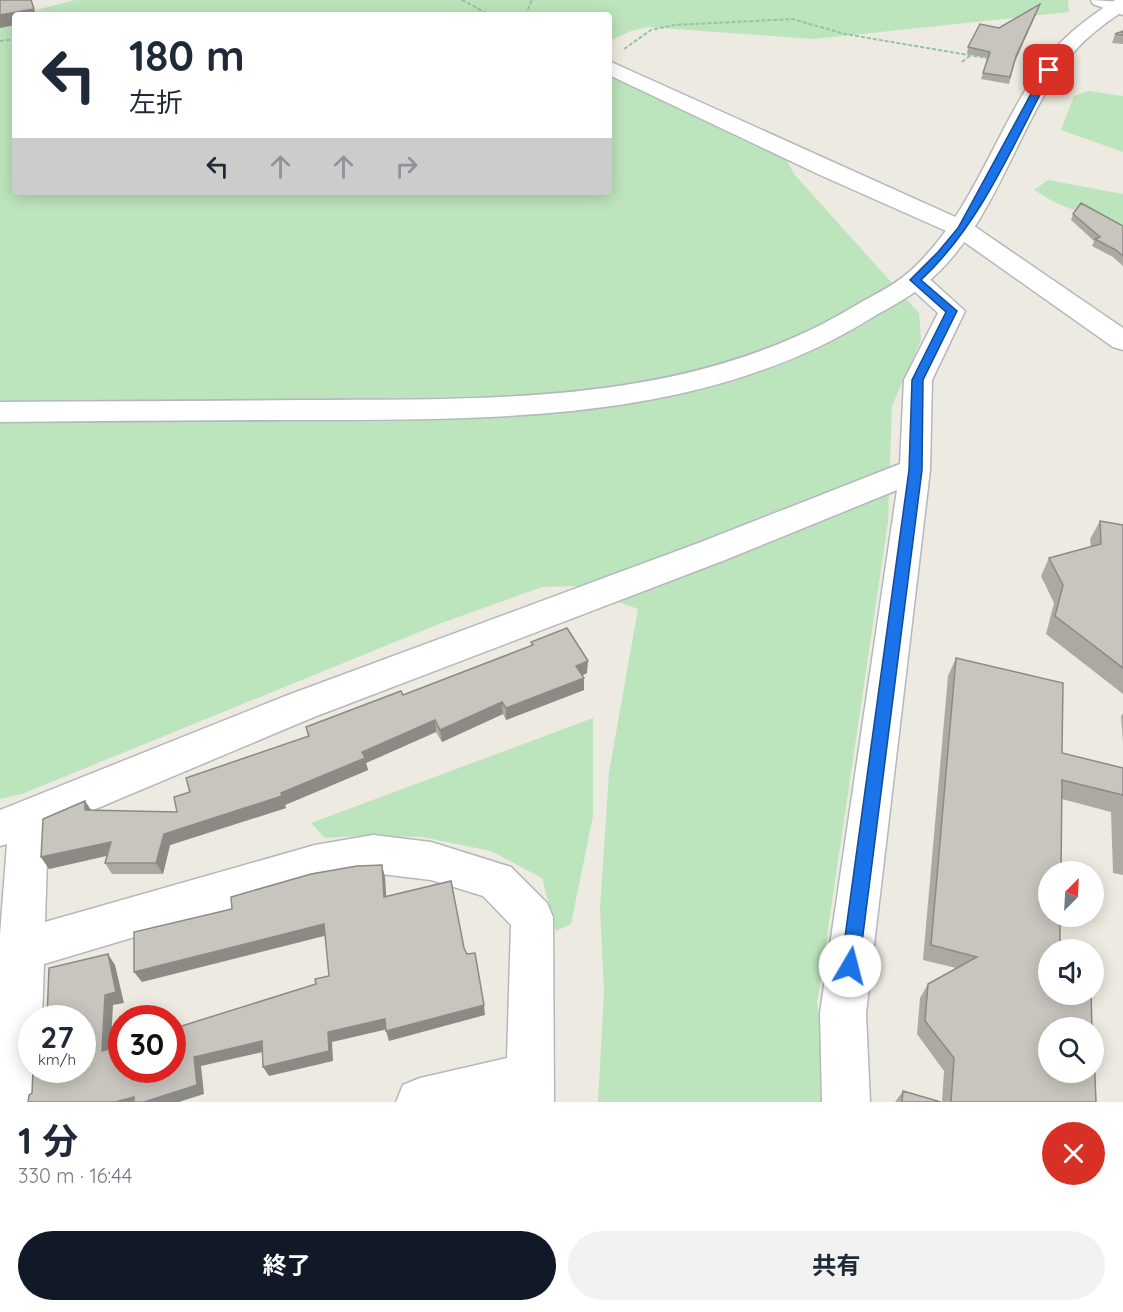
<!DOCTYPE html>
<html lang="ja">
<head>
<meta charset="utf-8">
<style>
	:root { --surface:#fff; --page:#f2f2f3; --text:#1f2937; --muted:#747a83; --accent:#111827 }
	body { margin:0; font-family:Quicksand,"Noto Sans JP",sans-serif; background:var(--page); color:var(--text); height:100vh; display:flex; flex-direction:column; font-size:22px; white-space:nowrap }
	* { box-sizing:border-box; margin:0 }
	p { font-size:20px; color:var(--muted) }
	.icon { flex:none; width:33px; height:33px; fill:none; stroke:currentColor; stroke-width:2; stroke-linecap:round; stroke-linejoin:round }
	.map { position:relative; height:1102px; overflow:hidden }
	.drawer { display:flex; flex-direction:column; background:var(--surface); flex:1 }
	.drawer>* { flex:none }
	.banner { position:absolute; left:12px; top:12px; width:600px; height:183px; border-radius:6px; box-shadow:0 3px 15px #0003; background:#fff; color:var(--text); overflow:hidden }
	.needle { width:39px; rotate:24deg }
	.controls { position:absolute; left:1038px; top:861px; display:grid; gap:12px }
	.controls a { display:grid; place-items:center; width:66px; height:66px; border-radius:50%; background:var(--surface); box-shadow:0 3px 15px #0003; font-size:30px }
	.speed { position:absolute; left:18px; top:1005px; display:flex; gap:12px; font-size:30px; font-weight:700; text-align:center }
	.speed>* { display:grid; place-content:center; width:78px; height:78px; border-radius:50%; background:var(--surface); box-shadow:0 3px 15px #0003; line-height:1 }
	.speed small { font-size:15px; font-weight:400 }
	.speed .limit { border:9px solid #d22; background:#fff; color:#111 }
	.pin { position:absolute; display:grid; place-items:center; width:51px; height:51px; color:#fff; margin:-26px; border-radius:12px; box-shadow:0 3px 9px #0006 }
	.me { position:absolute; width:66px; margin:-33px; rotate:8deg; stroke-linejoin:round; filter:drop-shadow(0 0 4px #0008) }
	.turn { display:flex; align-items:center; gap:21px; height:126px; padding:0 18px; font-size:27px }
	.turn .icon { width:78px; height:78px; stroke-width:2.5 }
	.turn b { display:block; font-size:42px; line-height:51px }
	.lanes { display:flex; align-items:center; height:57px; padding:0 18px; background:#0003; justify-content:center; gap:30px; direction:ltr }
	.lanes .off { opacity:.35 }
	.round { display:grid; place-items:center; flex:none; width:63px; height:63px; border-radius:32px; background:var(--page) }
	.overview { display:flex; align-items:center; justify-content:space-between; height:102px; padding:0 18px }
	h1 { font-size:36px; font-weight:700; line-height:45px }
	.cta { display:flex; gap:12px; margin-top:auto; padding:12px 18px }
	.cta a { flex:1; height:69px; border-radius:36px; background:var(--accent); color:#fff; font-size:24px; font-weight:700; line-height:69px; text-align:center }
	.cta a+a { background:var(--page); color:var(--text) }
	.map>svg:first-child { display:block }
	.green { fill:#bde5bd }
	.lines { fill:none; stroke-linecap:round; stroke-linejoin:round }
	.minor-casing { stroke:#b4b7bc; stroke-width:3 }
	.tertiary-casing { stroke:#b4b7bc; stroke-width:3 }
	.path { stroke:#95c4a1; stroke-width:2; stroke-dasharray:4 2; stroke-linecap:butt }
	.minor { fill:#fff; fill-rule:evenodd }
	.tertiary { fill:#fff; fill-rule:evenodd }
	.wall { fill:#aca9a3 }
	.shaded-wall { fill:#8c8a85 }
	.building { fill:#c8c5be; stroke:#8c8a85; stroke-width:1.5 }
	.route { fill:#1a73e8; stroke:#114b97; stroke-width:1.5 }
</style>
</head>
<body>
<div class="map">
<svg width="1123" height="1102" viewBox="0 0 1123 1102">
	<rect width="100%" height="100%" fill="#edeae1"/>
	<path class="green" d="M75 0H1068L1069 12 814 39 648 27 631 31 609 41V15H17Z
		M15 16V192H609V72L774 136 794 174 919 313 921 340 892 406 888 522 817 1004 836 1102H598L604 992 600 908 609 772 638 609 574 586 542 587 439 624 22 794 0 799V19Z
		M1088 91 1123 96V152L1061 130 1074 96Z
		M1048 180 1123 194V230L1054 202 1034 190Z
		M593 718V816L571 924 556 931 542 878 491 851 422 837 357 836 325 838 311 823Z"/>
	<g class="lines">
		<defs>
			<path id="minor" d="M1091 0 1123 2V15L1093 4Z
				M609 61 971 224 1123 328V350L1113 347 953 234 820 175 609 75Z
				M915 272 924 274 965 311 932 380 930 470 866 1013 870 1102H822L820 1013 897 490 725 560 314 717 48 829 45 922 315 845 373 835 431 842 511 867 547 903 553 917 554 1102H396L403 1085 420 1078 507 1058 511 925 483 896 431 880 373 873 315 883 44 964 42 1018H32V1070H41L40 1102H0V935L7 844 0 846V810L288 695 701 542 900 464 904 380 938 313 902 280 906 274Z"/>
			<path id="tertiary" d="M1115 0H1123V11C1101 26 1081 41 1065 63 1013 134 994 229 923 286 908 298 890 307 873 317 704 423 498 419 306 420 204 420 102 421 0 422V402C101 401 202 401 302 400 488 399 688 406 853 307 871 296 892 287 908 273 976 213 996 122 1051 53 1070 31 1091 16 1115 0Z"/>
		</defs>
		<use href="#minor" class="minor-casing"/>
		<use href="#tertiary" class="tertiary-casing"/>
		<path class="path" d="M462 0 490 15
			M525 15 532 0
			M0 41 15 39
			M624 49 651 30 674 25 792 19 845 34 992 59
			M962 62 971 55"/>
		<use href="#minor" class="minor"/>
		<use href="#tertiary" class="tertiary"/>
	</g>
	<path class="wall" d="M1040 4 1015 62 1009 84 981 79 988 58 967 54 968 47 999 28Z
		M1123 31V44L1112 43 1115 34Z
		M1073 214 1123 226V266L1113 257 1092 246 1094 241 1071 220Z
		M1100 521 1123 525V694L1046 634 1054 603 1041 576 1049 558 1091 547 1090 539Z
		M531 642 587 673 583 675 584 690 506 720 503 714 442 742 436 732 366 763 368 770 285 805 286 808 170 845 163 874H112L105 863 107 856 49 869 41 857 85 801 91 810 177 812 190 792 308 736 306 727 403 695 531 646Z
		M956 658 1062 753 1123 768V875L1113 873 1111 812 1062 799 1048 950 1096 1102H942L944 1071 917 1034 920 998 928 984 956 968 923 960 948 676Z
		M1123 713V742L1121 716Z
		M903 1091 941 1102H895Z"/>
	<path class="shaded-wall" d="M31 0 36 15H15V25L0 28V15Z
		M1040 4 1038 10 1014 63 1016 56Z
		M588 661 587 673 576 678V666Z
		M584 678V690L506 720V708Z
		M502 702 503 714 442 742 440 730Z
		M435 720 436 732 366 763 368 770 285 805 286 808 170 845 163 874 156 863 164 834 281 793 362 752Z
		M85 801 93 813 85 810Z
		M111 842 118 853 49 869 41 857Z
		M382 865 385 877 387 908 384 897Z
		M324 924 328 935 142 982 134 972Z
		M108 954 115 965 124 1003 113 1005 110 1060 102 1051Z
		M484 1005 485 1015 389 1041 386 1031Z
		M385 1019 388 1029 332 1042 333 1061 269 1076 263 1067 328 1032Z
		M262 1041 267 1051 201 1066 204 1094 179 1102H144L194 1057Z
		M134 1097 138 1102H115Z"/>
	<path class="building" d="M0 0H31L34 9 0 15Z
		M1040 4 1016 56 1010 77 983 73 990 52 968 47 980 24 999 28Z
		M1123 31V35L1115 34Z
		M1081 203 1123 226V256L1116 250 1095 239 1100 237 1073 214Z
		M1100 521 1123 525V668L1055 616 1063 585 1049 558 1101 544Z
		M567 628 588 661 576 666 584 678 506 708 502 702 440 730 435 720 362 752 365 758 281 793 282 796 164 834 156 863H105L111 842 41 857 43 819 85 801V810L177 812 174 797 190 792 186 778 309 736 306 727 401 691 403 695 533 645 531 642Z
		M956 658 1063 683 1062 753 1123 768V796V795L1062 780 1061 872H1048V916H1060V950H1048V994H1091L1092 1028H1048V1072H1094V1053L1096 1102H951L954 1058 925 1021 928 984 977 957 931 945Z
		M382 865 384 897 451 881 464 948 467 954 475 953 484 1005 386 1031 385 1019 328 1032 329 1051 263 1067 262 1041 194 1057 197 1085 144 1102H134V1097L115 1102H28L29 1095 32 1093 33 1070H82V1018H47L49 968 108 954 116 992 105 995 102 1051 122 1045V1070H172V1029L316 984 315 979 329 976 324 924 134 972V932L232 909 231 897 311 874 357 866Z
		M903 1091 941 1102H902Z"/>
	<path class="route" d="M1049 68 1053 70C1014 142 982 223 921 280L957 311 923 380 922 470 859 966 856 972 850 975 843 972 841 966 909 470 912 380 946 312 910 280 938 252 958 228 1044 70Z"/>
</svg>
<div class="controls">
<a><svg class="needle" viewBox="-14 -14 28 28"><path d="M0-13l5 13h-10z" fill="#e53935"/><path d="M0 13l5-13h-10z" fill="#747a83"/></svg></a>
<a><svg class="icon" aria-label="sound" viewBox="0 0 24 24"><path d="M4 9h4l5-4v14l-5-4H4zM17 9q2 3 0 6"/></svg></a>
<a><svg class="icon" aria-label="search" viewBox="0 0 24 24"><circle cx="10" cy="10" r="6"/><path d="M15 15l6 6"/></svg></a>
</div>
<div class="speed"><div>27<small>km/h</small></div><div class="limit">30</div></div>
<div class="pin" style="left:1049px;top:70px;background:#d93025"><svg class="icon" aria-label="arrive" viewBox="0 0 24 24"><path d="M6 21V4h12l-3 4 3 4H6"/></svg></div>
<svg class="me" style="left:850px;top:966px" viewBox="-20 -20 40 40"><circle r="19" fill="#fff"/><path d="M0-13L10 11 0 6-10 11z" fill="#1a73e8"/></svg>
<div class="banner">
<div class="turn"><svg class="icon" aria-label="left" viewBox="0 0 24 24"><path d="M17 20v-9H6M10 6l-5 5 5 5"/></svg><div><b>180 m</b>左折</div></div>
<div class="lanes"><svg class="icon" aria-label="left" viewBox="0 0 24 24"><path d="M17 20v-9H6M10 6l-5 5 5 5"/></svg><svg class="icon off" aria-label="ahead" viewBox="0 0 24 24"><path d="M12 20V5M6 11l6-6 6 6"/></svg><svg class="icon off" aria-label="ahead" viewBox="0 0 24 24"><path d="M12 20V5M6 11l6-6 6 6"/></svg><svg class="icon off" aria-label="right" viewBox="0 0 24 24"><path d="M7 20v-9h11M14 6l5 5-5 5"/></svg></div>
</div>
</div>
<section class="drawer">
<div class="overview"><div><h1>1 分</h1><p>330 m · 16:44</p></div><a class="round" style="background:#d93025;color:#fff"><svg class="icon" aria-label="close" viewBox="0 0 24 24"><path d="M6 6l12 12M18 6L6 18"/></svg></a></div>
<div class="cta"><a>終了</a><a>共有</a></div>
</section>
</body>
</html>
